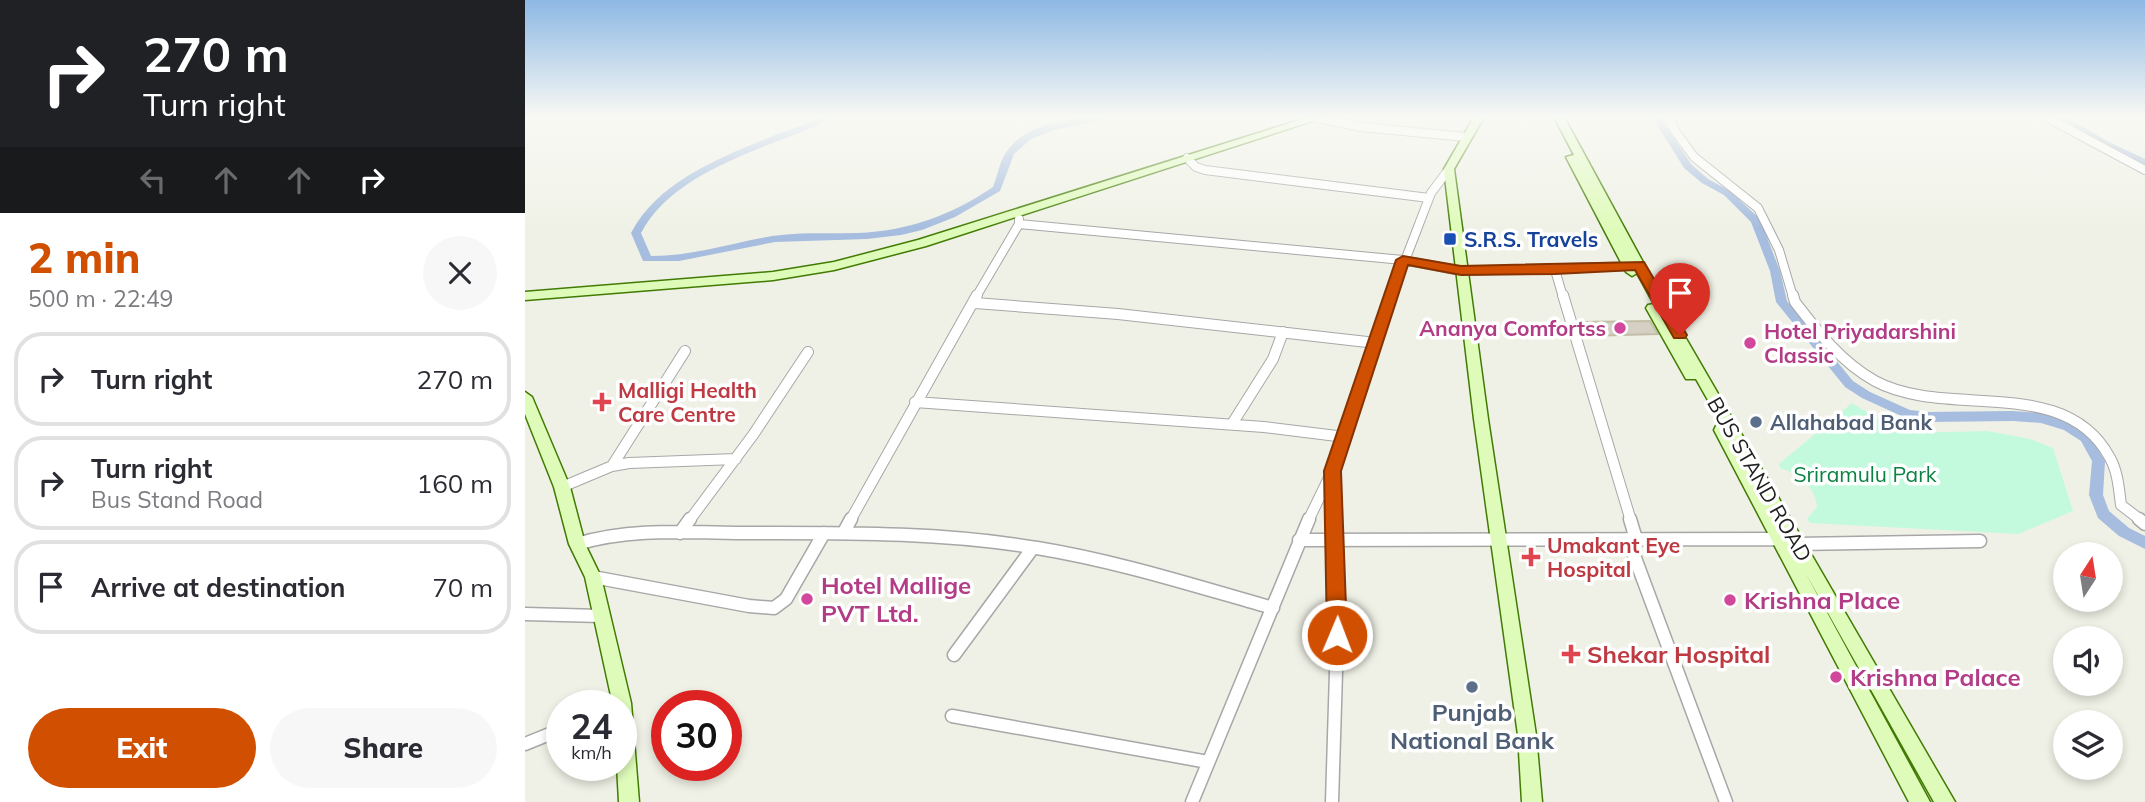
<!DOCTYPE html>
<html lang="en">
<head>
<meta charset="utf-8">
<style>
	:root { --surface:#fff; --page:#f7f7f7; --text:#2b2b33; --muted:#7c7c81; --line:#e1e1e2; --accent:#d04f00 }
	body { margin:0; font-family:Mulish,sans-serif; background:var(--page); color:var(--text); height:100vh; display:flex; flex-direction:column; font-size:26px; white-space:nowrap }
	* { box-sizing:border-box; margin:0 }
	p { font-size:23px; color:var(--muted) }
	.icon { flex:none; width:38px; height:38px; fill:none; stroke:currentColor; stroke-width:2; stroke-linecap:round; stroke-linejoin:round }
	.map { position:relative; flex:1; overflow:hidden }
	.drawer { display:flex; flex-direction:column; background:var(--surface); width:525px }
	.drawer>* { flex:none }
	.hud { background:#202124; color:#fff; overflow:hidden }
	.needle { width:46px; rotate:12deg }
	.fabs { position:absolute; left:1528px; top:542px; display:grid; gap:14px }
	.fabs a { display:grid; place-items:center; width:70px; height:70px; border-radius:50%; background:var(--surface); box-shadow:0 4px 10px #0003; font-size:35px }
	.speed { position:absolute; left:21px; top:690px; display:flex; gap:14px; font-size:35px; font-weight:700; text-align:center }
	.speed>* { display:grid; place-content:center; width:91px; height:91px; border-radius:50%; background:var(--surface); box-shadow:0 4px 10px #0003; line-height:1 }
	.speed small { font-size:18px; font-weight:400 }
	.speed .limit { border:10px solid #d22; background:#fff; color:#111 }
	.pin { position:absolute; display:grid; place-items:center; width:60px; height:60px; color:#fff; margin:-72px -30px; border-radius:50% 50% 50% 0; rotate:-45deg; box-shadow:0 0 7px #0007 }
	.pin .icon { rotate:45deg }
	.me { position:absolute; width:77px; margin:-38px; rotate:1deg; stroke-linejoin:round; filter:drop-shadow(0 0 5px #0008) }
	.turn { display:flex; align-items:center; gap:24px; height:147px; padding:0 28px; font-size:32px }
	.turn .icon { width:91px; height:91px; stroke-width:2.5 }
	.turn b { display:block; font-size:49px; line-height:60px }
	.lanes { display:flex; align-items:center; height:66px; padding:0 28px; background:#0003; justify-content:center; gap:35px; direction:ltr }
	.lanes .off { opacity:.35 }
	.round { display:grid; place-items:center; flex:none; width:74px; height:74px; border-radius:37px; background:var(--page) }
	.headline { display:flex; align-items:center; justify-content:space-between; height:119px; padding:0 28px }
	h1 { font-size:42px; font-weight:800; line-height:52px; color:var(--accent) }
	.primary-button { display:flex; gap:14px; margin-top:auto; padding:14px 28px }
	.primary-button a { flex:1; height:80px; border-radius:42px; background:var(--accent); color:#fff; font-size:28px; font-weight:800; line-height:80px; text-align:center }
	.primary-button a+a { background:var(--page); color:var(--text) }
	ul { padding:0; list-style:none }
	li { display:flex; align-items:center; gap:21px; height:94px; margin:0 14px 10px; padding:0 14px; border:4px solid var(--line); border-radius:28px }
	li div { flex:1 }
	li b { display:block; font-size:26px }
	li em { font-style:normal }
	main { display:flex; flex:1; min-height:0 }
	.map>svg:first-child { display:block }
	.park { fill:#c3fadd }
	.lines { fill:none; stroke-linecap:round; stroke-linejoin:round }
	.canal { fill:#a6bddf; fill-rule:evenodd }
	.building { fill:#d4d0c3; stroke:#c3bea8; stroke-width:2 }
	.street-far2-casing { stroke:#a7a7a7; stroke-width:10 }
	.street-far1-casing { stroke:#a7a7a7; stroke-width:12 }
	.street-casing { stroke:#a7a7a7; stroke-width:15 }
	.secondary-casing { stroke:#417b03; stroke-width:3 }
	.street-far2 { stroke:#fff; stroke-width:8 }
	.street-far1 { stroke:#fff; stroke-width:10 }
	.street { stroke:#fff; stroke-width:12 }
	.secondary { fill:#dffbba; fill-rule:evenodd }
	.route { fill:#d04f00; stroke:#873300; stroke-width:2 }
	.transit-dot { fill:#1a4fb4; stroke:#fff; stroke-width:2.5 }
	.hotel-dot { fill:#d1479c; stroke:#fff; stroke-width:2.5 }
	.health-dot { fill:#e0444e; stroke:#fff; stroke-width:2.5 }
	.service-dot { fill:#5c6f8a; stroke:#fff; stroke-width:2.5 }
	.labels { text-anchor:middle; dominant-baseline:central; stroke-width:7; stroke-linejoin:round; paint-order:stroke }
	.transit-label { font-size:21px; font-weight:bold; fill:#164399; stroke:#fff; text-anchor:start }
	.hotel-label { font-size:21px; font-weight:bold; fill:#b23c85; stroke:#fff; text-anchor:end }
	.health-label { font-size:21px; font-weight:bold; fill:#be3a42; stroke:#fff; text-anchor:start }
	.service-label { font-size:21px; font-weight:bold; fill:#4e5e75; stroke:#fff; text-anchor:start }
	.park-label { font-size:21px; fill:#0a8241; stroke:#fff }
	.street-label { font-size:21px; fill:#202020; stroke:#fff }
	.near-hotel-label { font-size:24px; font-weight:bold; fill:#b23c85; stroke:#fff; text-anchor:start }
	.near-health-label { font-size:24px; font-weight:bold; fill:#be3a42; stroke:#fff; text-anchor:start }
	.near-service-label { font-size:24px; font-weight:bold; fill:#4e5e75; stroke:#fff }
</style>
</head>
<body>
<main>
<section class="drawer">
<div class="hud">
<div class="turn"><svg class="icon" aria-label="right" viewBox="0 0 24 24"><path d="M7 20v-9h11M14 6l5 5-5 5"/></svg><div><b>270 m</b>Turn right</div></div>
<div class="lanes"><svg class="icon off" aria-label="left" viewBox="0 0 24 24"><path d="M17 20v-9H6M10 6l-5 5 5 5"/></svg><svg class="icon off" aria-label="ahead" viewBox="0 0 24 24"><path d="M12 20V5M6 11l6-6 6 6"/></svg><svg class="icon off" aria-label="ahead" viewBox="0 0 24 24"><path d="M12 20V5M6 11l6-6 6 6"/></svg><svg class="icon" aria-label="right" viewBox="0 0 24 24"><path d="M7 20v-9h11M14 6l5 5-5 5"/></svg></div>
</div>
<div class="headline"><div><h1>2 min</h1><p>500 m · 22:49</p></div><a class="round"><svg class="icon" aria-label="close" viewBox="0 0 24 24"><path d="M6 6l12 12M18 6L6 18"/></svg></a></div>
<ul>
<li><svg class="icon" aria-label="right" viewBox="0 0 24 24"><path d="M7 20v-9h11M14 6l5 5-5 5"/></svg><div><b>Turn right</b></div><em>270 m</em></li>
<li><svg class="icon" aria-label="right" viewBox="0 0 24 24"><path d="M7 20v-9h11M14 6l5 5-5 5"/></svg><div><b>Turn right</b><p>Bus Stand Road</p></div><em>160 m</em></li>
<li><svg class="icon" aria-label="arrive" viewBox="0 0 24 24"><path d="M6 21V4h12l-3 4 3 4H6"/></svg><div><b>Arrive at destination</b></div><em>70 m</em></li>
</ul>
<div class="primary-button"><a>Exit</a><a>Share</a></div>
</section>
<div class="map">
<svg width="1620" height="802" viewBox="0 0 1620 802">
	<rect width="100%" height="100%" fill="#f0f1e6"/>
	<path class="park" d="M1327 403 1377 433 1462 431 1505 439 1528 448 1548 511 1493 534 1285 523 1282 519 1292 507C1291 487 1273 474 1255 468L1254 464Z"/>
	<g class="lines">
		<path class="canal" d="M295 117H305L293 125C235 150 147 173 116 233L126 256C168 256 206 243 247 236 276 232 304 234 333 233 383 231 427 215 468 187 473 175 474 162 482 151 503 121 552 117 585 117L581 120 532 129 506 139 489 154 475 191 430 217 397 230 376 235 342 239 250 242 154 261H118L106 233C134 180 197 157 250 135 265 129 280 125 295 117Z
			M1127 117H1135L1166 164 1183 179 1205 191 1235 219 1255 271 1262 301 1328 381 1345 392 1385 410 1403 412 1488 411 1516 413 1547 423 1564 435 1580 461 1578 495 1584 511 1604 528 1620 536V549L1594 536 1573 518 1564 495 1567 461 1556 441 1539 430 1516 423 1488 421 1403 422 1383 419 1337 398 1320 387 1251 302 1245 271 1226 222 1199 195 1177 183 1159 168Z
			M1531 117H1541L1584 142 1620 159V165L1578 146Z"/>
	</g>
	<path class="building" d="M1125 321 1133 334 1060 336 1056 322Z"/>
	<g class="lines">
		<defs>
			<path id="street-far2" d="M1144 117 1150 131 1169 157 1233 208 1254 250 1268 297
				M1521 117 1620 170
				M792 118 836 127 941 137
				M662 158 671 167 680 170 904 198
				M494 224 878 260 936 271 1110 266
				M1030 270 1038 297
				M451 297 494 224V219
				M866 297 906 193 924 169"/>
			<path id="street-far1" d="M1038 295 1106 521
				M1268 295 1270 302C1293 332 1316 362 1350 381 1422 420 1540 373 1585 458 1593 472 1594 490 1596 505L1617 521
				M450 303 593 314 851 343
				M390 402 739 427 820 437
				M707 424 748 359 758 332
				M87 466 160 351
				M808 474 810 521
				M37 487 87 466 104 463 211 459
				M164 521 228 435 283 352
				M325 521 452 295
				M783 521 814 457 867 295"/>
			<path id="street" d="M1105 519 1111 539
				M1614 519 1620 524
				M319 532 326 519
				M155 533 165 519
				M1103 539 1201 802
				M774 540 1255 539 1272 544 1455 541
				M52 544C109 527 167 533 226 533 321 533 417 532 512 548 592 561 670 586 748 608
				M68 577 224 606 249 608 261 599 299 533
				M0 614 76 616
				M429 655 507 549
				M427 716 683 762
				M0 744 37 729
				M667 802 784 519
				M807 802 813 607 810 519"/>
			<path id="secondary" d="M784 117H800L401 246 309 270 248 280 0 300V292L248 272 309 262 393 240Z
				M949 117H959L929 169 963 419 1011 735 1017 802H997L993 735 949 419 919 169Z
				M1029 117H1039L1138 299 1430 802H1409L1280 572 1405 802H1384L1189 430 1191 426 1197 425 1171 379H1161L1121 308 1123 305 1129 304 1112 273 1107 276 1101 272 1041 157 1049 155Z
				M0 392 7 397 45 487 60 544 76 577 106 703 114 802H94L92 765H96V705H88L60 577 44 544 29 487 0 414Z"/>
		</defs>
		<use href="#street-far2" class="street-far2-casing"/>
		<use href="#street-far1" class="street-far1-casing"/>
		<use href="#street" class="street-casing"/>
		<use href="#secondary" class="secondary-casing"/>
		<use href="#street-far2" class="street-far2"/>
		<use href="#street-far1" class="street-far1"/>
		<use href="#street" class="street"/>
		<use href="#secondary" class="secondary"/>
	</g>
	<linearGradient id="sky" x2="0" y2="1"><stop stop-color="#8db8e4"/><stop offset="0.51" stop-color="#f8f9f4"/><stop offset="1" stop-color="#f8f9f4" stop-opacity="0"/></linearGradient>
	<rect width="1620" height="229" fill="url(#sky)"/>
	<path class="route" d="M878 256 936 266 1119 262 1162 335 1160 338H1149L1110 270 1030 274 936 275 883 265 816 471 822 635 819 641 812 644 805 641 802 635 799 471 871 260Z"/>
	<rect class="transit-dot" x="918" y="232" width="14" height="14" rx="3.5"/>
	<g class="hotel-dot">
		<circle cx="1095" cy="328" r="7"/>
		<circle cx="1225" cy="343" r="7"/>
		<circle cx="282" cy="599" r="7"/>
		<circle cx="1205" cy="600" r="7"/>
		<circle cx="1311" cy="677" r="7"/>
	</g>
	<g class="health-dot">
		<path d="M73.5 391.5h7v7h7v7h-7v7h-7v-7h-7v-7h7z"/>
		<path d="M1002.5 546.5h7v7h7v7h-7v7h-7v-7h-7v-7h7z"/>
		<path d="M1042.5 643.5h7v7h7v7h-7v7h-7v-7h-7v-7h7z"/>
	</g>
	<g class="service-dot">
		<circle cx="1231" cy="422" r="7"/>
		<circle cx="947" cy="687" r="7"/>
	</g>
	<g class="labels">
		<g class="transit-label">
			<text x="939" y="239">S.R.S. Travels</text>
		</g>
		<g class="hotel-label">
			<text x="1081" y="328">Ananya Comfortss</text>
			<text x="1239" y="331" text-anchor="start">Hotel Priyadarshini<tspan x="1239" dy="24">Classic</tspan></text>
		</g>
		<g class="health-label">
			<text x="93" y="390">Malligi Health<tspan x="93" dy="24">Care Centre</tspan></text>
			<text x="1022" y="545">Umakant Eye<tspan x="1022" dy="24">Hospital</tspan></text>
		</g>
		<g class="service-label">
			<text x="1245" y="422">Allahabad Bank</text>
		</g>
		<g class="park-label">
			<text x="1340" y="474">Sriramulu Park</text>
		</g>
		<g class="street-label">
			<text transform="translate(1235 479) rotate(60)">BUS STAND ROAD</text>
		</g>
		<g class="near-hotel-label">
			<text x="296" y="585">Hotel Mallige<tspan x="296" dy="28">PVT Ltd.</tspan></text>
			<text x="1219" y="600">Krishna Place</text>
			<text x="1325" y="677">Krishna Palace</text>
		</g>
		<g class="near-health-label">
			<text x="1062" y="654">Shekar Hospital</text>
		</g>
		<g class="near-service-label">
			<text x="947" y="712">Punjab<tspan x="947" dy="28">National Bank</tspan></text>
		</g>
	</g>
</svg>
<div class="fabs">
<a><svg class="needle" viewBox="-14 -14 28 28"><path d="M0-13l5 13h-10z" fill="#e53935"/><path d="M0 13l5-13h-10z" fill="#7c7c81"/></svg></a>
<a><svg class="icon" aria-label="sound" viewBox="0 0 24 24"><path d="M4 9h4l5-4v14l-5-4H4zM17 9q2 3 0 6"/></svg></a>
<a><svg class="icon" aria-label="layers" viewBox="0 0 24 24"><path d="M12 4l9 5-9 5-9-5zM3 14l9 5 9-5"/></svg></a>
</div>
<div class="speed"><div>24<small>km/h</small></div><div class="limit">30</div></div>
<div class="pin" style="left:1155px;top:335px;background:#d93025"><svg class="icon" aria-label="arrive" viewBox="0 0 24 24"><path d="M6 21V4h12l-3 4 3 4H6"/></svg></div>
<svg class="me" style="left:812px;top:635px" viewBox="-20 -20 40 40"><circle r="17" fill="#d04f00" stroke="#fff" stroke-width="3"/><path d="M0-11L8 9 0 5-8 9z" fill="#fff"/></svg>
</div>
</main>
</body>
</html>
